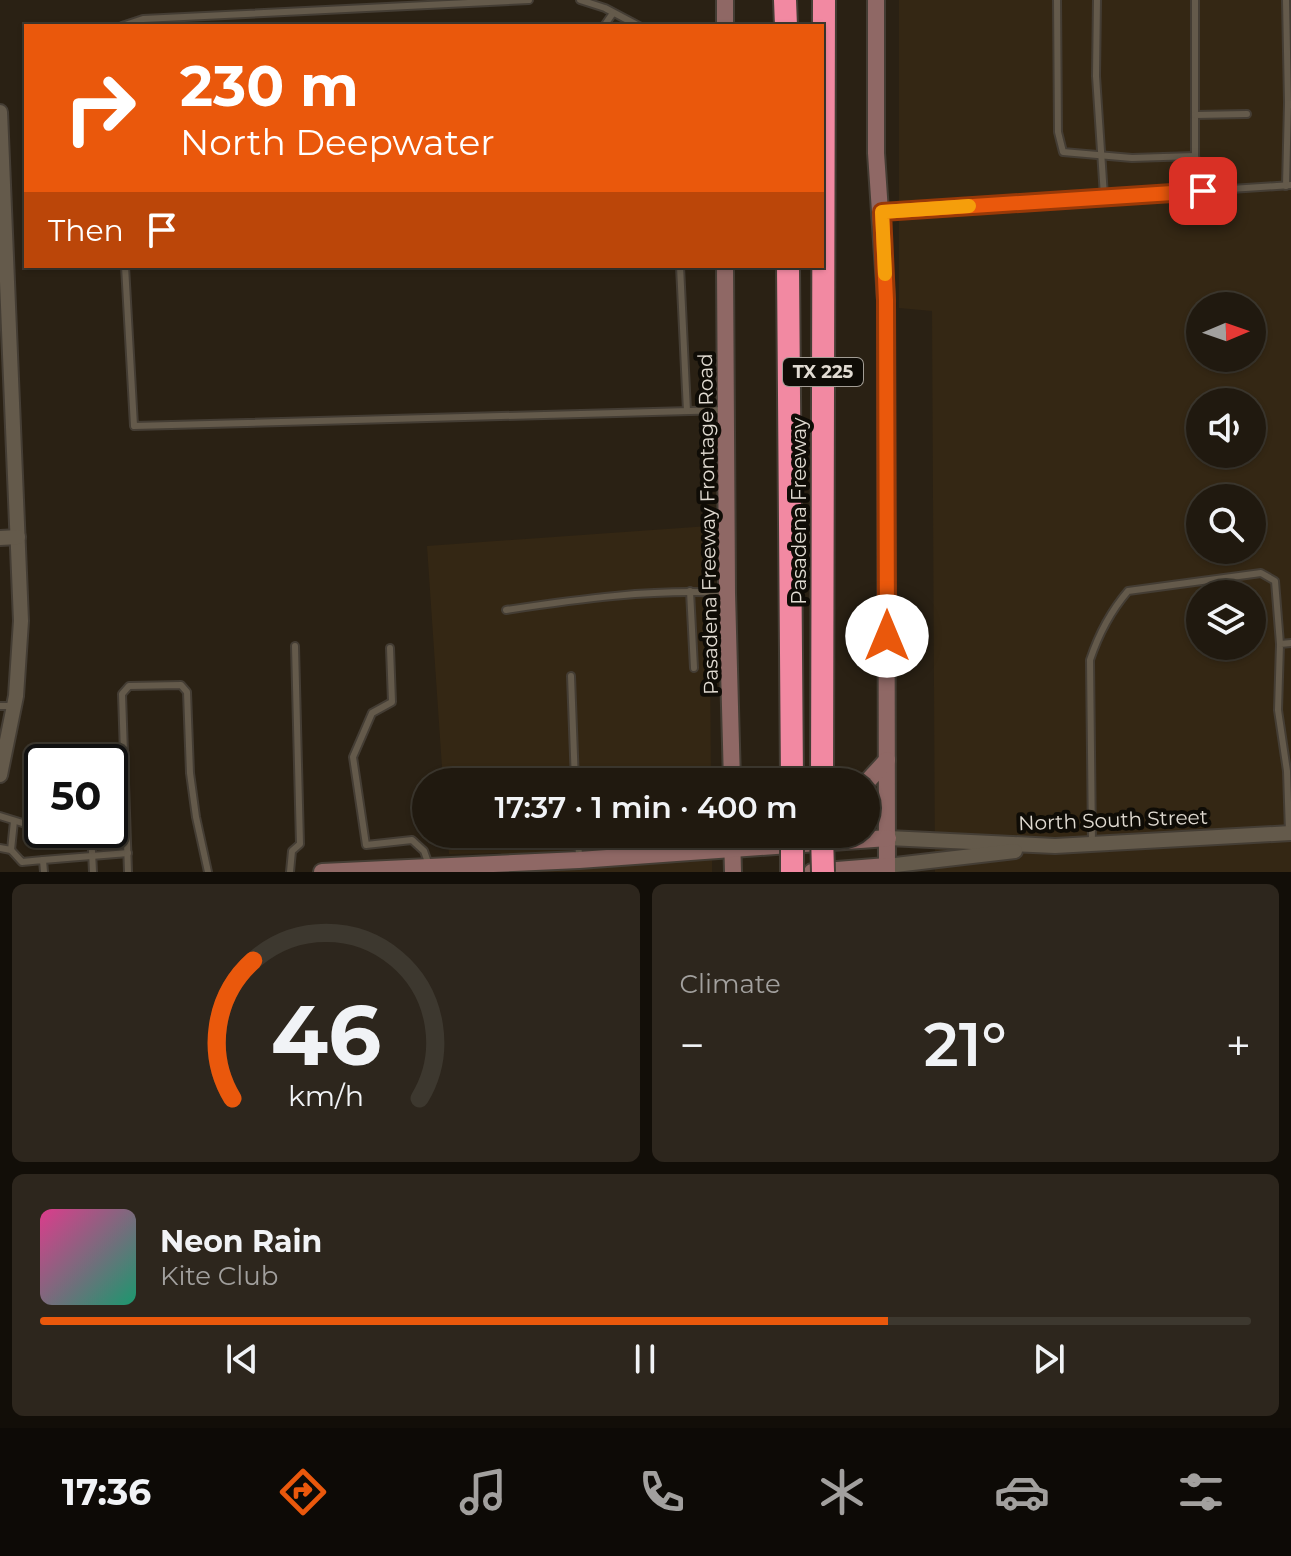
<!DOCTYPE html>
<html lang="en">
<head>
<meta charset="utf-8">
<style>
  :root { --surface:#20190f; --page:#2d261d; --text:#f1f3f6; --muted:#a2a09e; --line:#3d382f; --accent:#ea580c }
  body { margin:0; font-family:Montserrat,sans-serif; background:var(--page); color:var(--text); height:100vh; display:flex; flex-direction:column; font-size:30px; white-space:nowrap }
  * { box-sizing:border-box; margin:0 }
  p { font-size:26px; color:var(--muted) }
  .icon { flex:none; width:44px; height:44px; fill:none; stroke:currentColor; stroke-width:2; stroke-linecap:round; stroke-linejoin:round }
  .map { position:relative; height:872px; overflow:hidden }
  .sheet { display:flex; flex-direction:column; gap:12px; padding:12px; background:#120e08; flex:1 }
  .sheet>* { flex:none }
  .hud { position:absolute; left:24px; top:24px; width:800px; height:244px; border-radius:0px; box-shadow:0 2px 6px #0004,0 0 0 2px var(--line); background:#ea580c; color:#fff; overflow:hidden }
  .needle { width:52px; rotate:88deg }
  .buttons { position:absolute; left:1186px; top:292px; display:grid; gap:16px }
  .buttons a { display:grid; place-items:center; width:80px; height:80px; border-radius:50%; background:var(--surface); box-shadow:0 2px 6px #0004,0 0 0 2px var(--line); font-size:40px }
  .speed { position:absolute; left:24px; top:744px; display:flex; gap:16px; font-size:40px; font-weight:700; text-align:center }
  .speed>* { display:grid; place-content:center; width:104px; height:104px; border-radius:50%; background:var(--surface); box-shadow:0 2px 6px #0004,0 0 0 2px var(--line); line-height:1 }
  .speed .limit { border:4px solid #111; border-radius:12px; background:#fff; color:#111 }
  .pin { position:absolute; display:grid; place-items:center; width:68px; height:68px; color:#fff; margin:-34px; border-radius:16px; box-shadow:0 4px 12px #0006 }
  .me { position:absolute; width:88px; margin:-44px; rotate:0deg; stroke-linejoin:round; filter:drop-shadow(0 0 6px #0008) }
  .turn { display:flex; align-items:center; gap:28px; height:168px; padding:0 24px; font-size:36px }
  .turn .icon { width:104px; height:104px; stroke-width:2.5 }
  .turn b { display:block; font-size:56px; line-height:68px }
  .then { display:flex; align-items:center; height:76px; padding:0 24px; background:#0003; gap:16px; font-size:30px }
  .big { font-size:60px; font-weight:600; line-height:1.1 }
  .sheet .widget { flex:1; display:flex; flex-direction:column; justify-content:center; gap:12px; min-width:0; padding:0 28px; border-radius:12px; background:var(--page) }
  .sheet .dial { align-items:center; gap:0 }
  .dial svg { height:208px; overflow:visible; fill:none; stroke:var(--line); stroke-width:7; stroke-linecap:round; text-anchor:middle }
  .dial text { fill:var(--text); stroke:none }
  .song { display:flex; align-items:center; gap:24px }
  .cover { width:96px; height:96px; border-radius:12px; background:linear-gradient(135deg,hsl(330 70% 55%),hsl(160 70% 35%)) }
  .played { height:8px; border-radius:4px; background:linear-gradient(90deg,var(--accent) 70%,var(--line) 70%) }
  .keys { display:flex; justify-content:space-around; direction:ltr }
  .heat { display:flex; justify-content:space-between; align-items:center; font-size:44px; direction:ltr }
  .sheet .tiles { flex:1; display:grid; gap:12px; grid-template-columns:1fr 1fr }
  .widget:last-child { grid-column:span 2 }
  .trip { position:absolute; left:412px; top:768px; width:468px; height:80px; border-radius:40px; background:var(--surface); box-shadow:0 2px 6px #0004,0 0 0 2px var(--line); font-weight:600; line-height:80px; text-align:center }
  .tabs { display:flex; height:128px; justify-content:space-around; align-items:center; background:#0d0a06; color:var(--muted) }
  .tabs .icon { width:56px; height:56px }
  .tabs .active { color:var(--accent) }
  .tabs b { font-size:36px; color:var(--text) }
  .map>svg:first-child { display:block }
  .built { fill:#342714; fill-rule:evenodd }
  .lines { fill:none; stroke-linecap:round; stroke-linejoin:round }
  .service-casing { stroke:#443d34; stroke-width:10 }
  .tertiary-casing { stroke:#443d34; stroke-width:18 }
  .secondary-casing { stroke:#443d34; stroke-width:20 }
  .motorway-casing { stroke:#443d34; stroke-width:26 }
  .service { stroke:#645a4b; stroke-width:6 }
  .tertiary { stroke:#645a4b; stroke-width:14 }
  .secondary { stroke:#8f6865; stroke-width:16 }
  .motorway { stroke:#f289a2; stroke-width:22 }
  .motorway-bridge-casing { stroke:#443d34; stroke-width:26; stroke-linecap:butt }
  .motorway-bridge { stroke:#f289a2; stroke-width:22 }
  .route-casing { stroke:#983908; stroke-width:20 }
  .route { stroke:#ea580c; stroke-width:14 }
  .slow { stroke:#f59e0b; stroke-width:14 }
  .labels { text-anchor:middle; stroke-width:8; stroke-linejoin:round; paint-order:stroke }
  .shield { fill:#0f0c06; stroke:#a29d95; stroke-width:2 }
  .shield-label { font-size:18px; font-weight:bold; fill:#e1dbd2 }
  .street-label { font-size:20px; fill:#e1dbd2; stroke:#0f0c06 }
</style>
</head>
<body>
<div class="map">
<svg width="1291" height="872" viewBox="0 0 1291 872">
  <rect width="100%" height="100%" fill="#2a2114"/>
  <g class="built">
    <path d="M899 0H1291V872H935L932 311 899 308ZM1200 306H1252V358H1200ZM1200 402H1252V454H1200ZM1200 498H1252V550H1200ZM1200 594H1252V646H1200Z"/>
    <path d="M709 526 711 782H443L427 546Z"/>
    <path d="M447 834H712V872H503L501 853 449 854Z"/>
  </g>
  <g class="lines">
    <g class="service-casing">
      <g id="service">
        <path d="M580 0 605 8 639 26"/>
        <path d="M1057 0 1058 132 1063 152 1132 158 1195 156"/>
        <path d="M1097 0 1096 76 1104 196"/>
        <path d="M1195 0V156L1203 191"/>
        <path d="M1286 0 1288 103 1291 105"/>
        <path d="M122 26 143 19 529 0"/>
        <path d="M604 26 613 13"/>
        <path d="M1195 115 1247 114"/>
        <path d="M1286 186 1288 103"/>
        <path d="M882 212 1291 185"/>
        <path d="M125 266 134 426 726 410"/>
        <path d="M680 266 687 411"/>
        <path d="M690 591 694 668"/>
        <path d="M506 610C579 599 651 589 725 593"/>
        <path d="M390 648 392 702 372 713 353 757 366 845 412 840 424 851 429 865"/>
        <path d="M571 676 575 782"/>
        <path d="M0 706H14"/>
        <path d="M0 816 42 829"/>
        <path d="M46 830 91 831 93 872"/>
        <path d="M1289 833 1287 771 1278 710 1280 644 1291 643"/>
        <path d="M578 834 579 858"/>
        <path d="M1092 843 1090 660C1099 633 1110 612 1128 591L1261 573 1275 581 1280 644"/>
        <path d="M0 848 11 850 22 862 43 860 44 872"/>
        <path d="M11 850 14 821"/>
        <path d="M43 860 128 853"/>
        <path d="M128 872 122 694 129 686 181 685 187 692 190 773 196 817 208 872"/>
        <path d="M290 872 292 851 300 844 295 646"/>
      </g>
    </g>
    <g class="tertiary-casing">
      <g id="tertiary">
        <path d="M0 112 21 621 16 696 0 775"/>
        <path d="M0 538 18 537"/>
        <path d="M888 838 1055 846 1291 833"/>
        <path d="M887 866 1015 851"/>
      </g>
    </g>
    <g class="secondary-casing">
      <g id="secondary">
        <path d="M876 0V153L886 300 887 872"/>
        <path d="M725 26V0"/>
        <path d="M725 266 727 593 732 782"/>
        <path d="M866 783 887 760"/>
        <path d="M732 834 733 872"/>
        <path d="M322 872 579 860 888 838"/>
        <path d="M812 872 887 866"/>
      </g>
    </g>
    <g class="motorway-casing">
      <g id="motorway">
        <path d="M785 0 786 26"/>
        <path d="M788 266 792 782"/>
        <path d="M822 782 824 0"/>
      </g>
    </g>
    <use href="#service" class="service"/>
    <use href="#tertiary" class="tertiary"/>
    <use href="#secondary" class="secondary"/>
    <use href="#motorway" class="motorway"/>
    <g class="motorway-bridge-casing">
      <g id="motorway-bridge">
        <path d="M822 834 823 872"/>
        <path d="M792 872V834"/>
      </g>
    </g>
    <use href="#motorway-bridge" class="motorway-bridge"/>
  </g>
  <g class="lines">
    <g class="route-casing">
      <path id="route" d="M887 636 886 300 882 212 1203 191"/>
    </g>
    <use href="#route" class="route"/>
    <path class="slow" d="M885 274 882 212 969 206"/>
  </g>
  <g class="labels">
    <rect class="shield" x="783" y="358" width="80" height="28" rx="6"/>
    <g class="shield-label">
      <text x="823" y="378">TX 225</text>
    </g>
    <g class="street-label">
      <text transform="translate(799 511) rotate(-90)" y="7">Pasadena Freeway</text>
      <text transform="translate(708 524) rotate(-91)" y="7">Pasadena Freeway Frontage Road</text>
      <text transform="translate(1113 820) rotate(-2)" y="7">North South Street</text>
    </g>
  </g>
</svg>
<div class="buttons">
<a><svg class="needle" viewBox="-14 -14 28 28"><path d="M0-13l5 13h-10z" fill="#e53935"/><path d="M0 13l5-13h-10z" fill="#a2a09e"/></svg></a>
<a><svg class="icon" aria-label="sound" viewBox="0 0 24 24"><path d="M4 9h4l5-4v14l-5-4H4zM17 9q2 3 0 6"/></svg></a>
<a><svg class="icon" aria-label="search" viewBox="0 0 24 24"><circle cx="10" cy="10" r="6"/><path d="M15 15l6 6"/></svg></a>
<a><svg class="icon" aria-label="layers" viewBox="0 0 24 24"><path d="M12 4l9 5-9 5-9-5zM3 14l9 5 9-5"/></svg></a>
</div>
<div class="speed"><div class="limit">50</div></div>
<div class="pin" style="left:1203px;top:191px;background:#d93025"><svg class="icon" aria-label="arrive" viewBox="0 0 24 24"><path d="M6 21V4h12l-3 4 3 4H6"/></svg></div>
<svg class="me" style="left:887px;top:636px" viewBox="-20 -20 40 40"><circle r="19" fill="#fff"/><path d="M0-13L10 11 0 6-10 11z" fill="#ea580c"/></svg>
<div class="trip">17:37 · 1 min · 400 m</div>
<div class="hud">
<div class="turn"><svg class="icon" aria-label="right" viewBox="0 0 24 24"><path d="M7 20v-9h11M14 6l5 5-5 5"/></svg><div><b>230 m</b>North Deepwater</div></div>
<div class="then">Then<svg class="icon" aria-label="arrive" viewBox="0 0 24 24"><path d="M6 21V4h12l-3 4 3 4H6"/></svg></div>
</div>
</div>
<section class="sheet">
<div class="tiles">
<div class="widget dial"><svg viewBox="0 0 100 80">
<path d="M14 69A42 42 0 1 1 86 69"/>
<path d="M14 69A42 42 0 0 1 22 16" stroke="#ea580c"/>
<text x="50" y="56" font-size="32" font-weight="700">46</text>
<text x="50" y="72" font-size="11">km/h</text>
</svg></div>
<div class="widget"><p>Climate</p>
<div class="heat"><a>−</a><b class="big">21°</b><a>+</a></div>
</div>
<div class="widget">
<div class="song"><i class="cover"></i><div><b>Neon Rain</b><p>Kite Club</p></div></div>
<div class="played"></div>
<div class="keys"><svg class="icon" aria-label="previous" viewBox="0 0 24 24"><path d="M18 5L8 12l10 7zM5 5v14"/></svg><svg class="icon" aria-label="pause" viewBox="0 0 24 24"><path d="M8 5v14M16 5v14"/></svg><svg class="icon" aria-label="next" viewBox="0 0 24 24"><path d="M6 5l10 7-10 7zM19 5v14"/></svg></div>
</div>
</div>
</section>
<nav class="tabs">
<b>17:36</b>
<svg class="icon active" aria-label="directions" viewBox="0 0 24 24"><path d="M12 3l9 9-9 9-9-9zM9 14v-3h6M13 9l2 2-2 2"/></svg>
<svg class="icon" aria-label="music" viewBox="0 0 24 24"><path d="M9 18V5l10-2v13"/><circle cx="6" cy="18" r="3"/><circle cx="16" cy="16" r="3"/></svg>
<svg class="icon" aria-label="phone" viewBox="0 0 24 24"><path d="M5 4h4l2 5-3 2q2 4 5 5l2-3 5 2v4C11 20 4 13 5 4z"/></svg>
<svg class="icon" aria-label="climate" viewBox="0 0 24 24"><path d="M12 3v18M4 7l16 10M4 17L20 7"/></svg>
<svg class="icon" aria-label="car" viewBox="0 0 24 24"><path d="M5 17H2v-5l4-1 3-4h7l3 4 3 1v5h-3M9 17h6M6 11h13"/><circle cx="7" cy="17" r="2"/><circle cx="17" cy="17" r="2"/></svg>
<svg class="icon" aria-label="filters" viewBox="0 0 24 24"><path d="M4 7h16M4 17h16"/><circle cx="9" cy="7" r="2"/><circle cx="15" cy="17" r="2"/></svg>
</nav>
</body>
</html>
